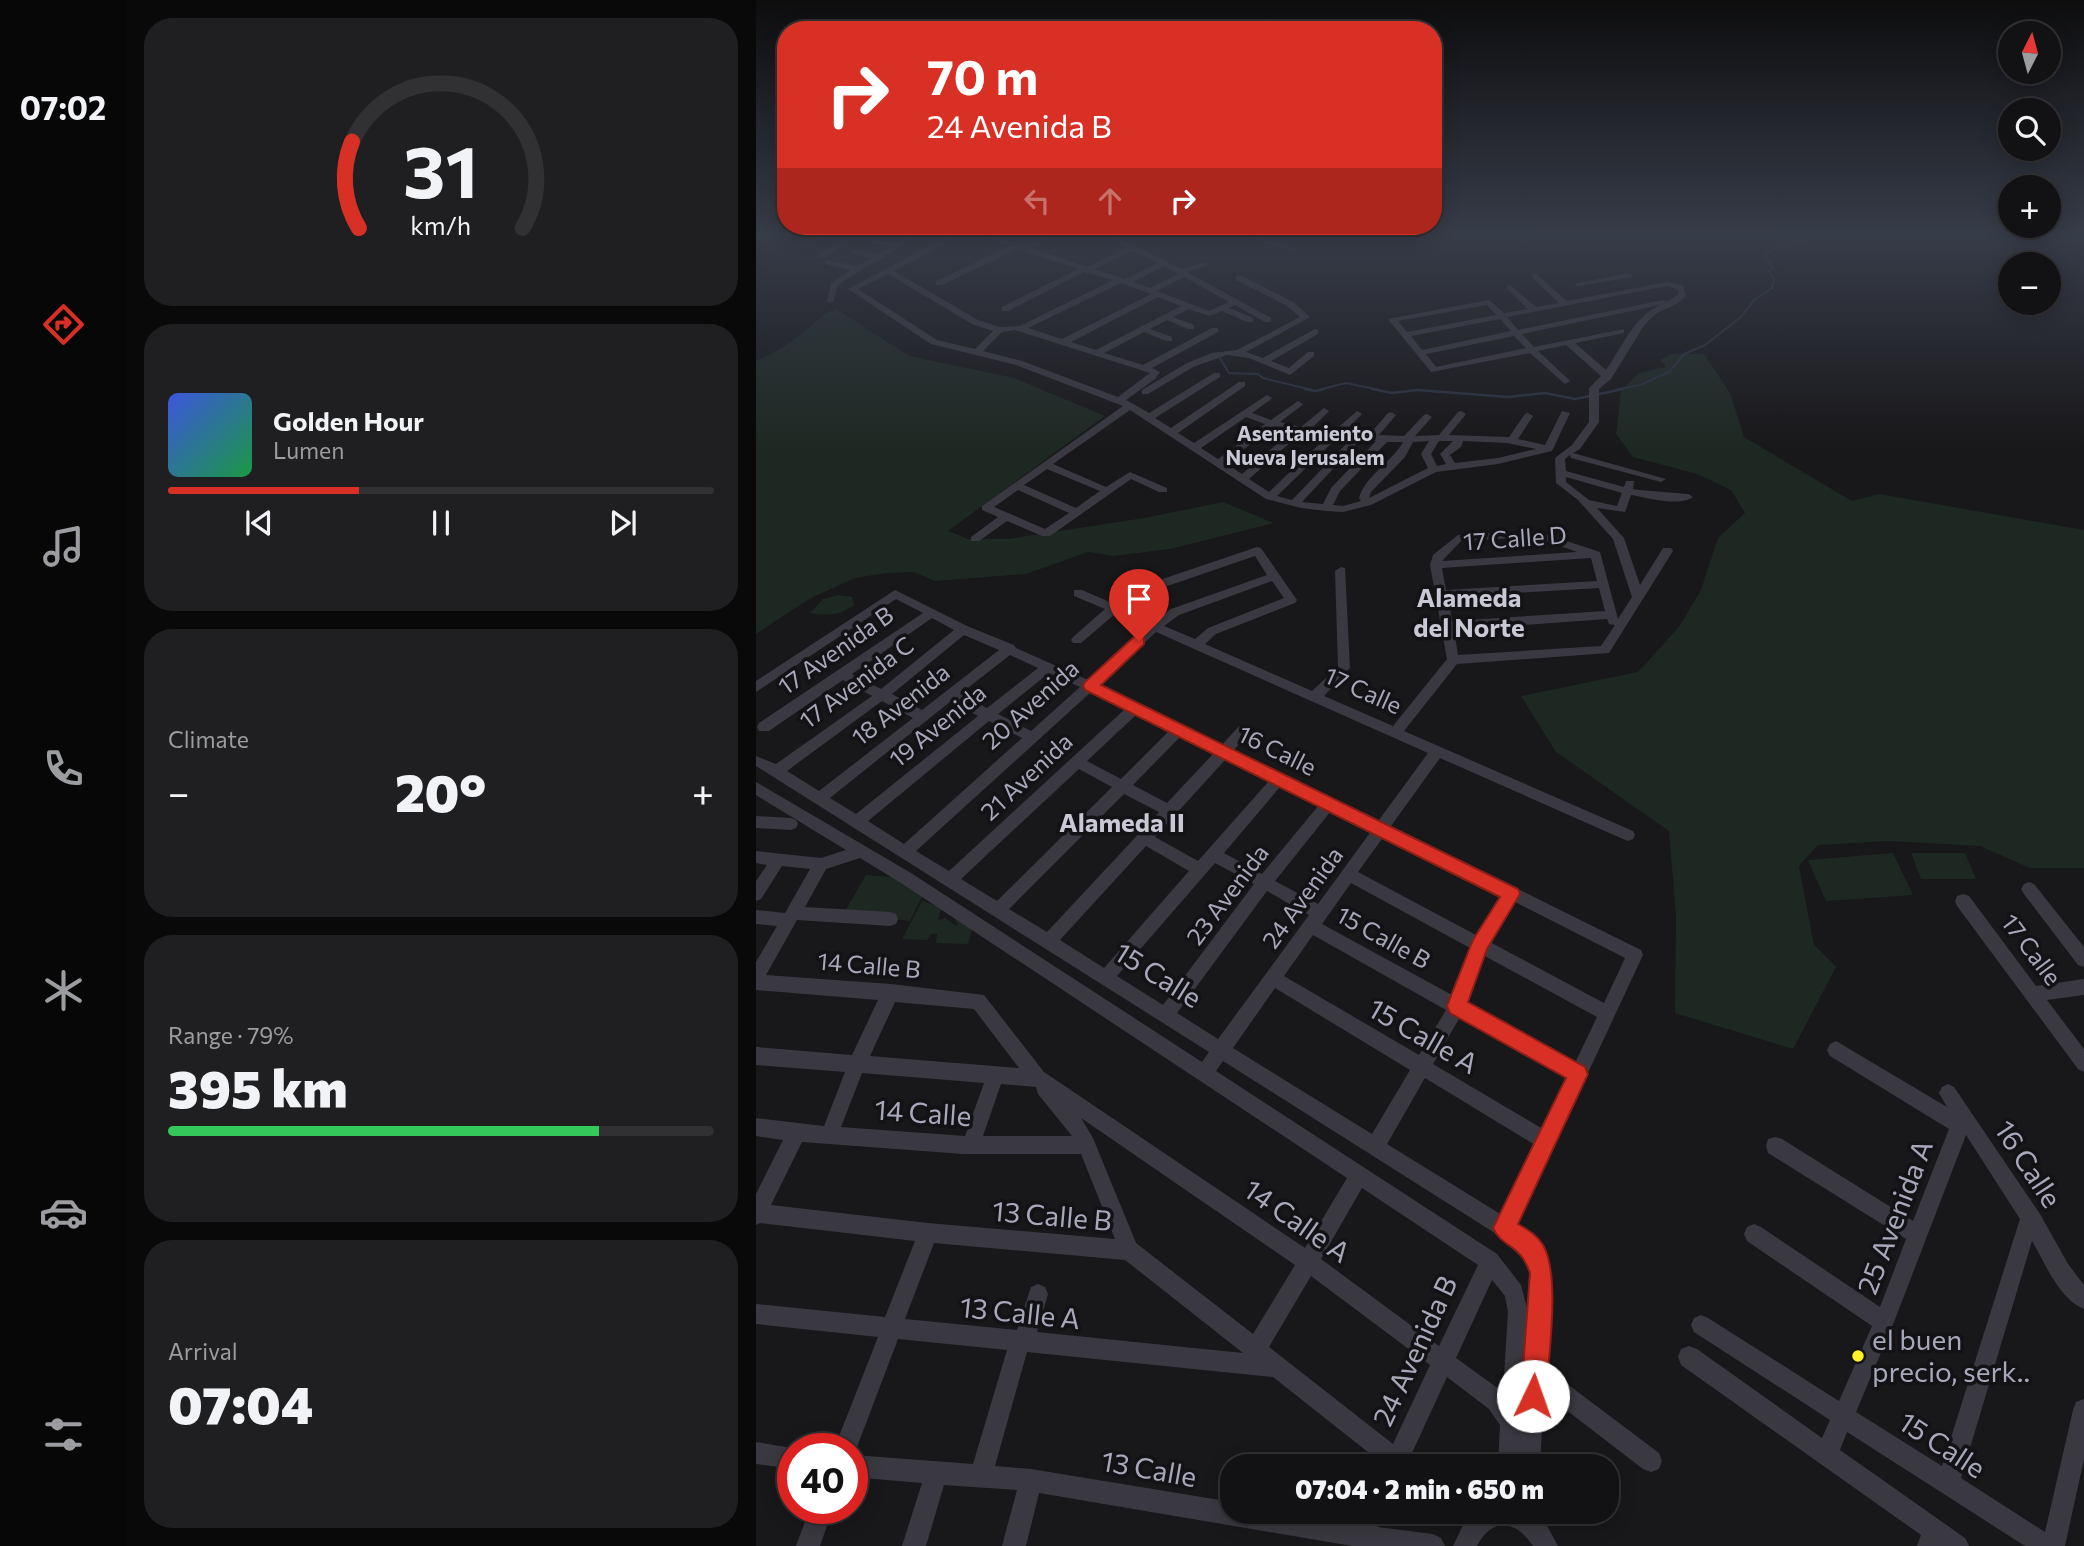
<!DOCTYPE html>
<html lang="en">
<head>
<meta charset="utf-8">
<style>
  :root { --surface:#121113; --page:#1f1f21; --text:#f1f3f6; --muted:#9c9da0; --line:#313133; --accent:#d93025 }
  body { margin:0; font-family:Commissioner,sans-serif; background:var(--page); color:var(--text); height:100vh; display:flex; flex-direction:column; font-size:26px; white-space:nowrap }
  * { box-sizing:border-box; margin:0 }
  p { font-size:23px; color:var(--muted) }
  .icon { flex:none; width:38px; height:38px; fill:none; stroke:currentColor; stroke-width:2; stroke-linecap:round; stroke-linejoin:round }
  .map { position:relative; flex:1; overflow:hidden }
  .panel { display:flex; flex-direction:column; gap:18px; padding:18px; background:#0a090a; width:630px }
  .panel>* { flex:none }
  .hud { position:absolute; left:21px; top:21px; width:665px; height:214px; border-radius:28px; box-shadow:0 4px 18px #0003,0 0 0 2px var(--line); background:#d93025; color:#fff; overflow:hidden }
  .needle { width:46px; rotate:6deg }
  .fabs { position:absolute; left:1242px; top:21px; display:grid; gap:14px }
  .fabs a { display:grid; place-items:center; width:63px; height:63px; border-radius:50%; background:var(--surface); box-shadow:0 4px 18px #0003,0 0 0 2px var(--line); font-size:35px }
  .speed { position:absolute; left:21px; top:1433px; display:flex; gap:14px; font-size:35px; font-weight:700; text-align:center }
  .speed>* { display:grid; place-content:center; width:91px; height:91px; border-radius:50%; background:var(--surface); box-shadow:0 4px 18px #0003,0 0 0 2px var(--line); line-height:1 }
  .speed .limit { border:10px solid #d22; background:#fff; color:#111 }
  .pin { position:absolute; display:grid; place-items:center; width:60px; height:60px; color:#fff; margin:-72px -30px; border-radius:50% 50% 50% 0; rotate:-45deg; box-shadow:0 0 7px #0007 }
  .pin .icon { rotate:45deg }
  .me { position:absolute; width:77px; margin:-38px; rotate:3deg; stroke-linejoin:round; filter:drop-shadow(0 0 5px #0008) }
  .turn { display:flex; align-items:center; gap:24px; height:147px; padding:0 35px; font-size:32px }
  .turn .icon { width:91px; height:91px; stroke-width:2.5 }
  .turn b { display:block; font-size:49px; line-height:60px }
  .lanes { display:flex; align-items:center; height:66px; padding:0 35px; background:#0003; justify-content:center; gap:35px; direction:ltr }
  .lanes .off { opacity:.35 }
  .big { font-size:52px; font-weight:800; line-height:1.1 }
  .panel .tile { flex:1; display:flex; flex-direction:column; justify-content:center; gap:10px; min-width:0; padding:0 24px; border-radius:28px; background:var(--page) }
  .panel .dial { align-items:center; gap:0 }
  .dial svg { height:182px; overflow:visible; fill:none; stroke:var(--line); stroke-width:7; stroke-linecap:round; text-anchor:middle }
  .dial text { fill:var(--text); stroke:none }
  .song { display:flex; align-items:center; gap:21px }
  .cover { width:84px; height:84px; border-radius:10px; background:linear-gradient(135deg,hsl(230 70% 55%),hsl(140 70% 35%)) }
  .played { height:7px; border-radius:4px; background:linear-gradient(90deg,var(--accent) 35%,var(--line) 35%) }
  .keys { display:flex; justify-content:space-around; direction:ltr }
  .heat { display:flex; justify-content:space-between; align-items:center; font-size:38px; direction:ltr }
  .charge { height:10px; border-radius:5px; background:linear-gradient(90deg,#34c759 79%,var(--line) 0) }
  .trip { position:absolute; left:464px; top:1454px; width:399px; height:70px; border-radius:28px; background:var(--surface); box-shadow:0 4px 18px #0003,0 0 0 2px var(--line); font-weight:800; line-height:70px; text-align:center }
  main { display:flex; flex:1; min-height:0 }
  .menu { display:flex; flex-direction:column; width:126px; justify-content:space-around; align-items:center; background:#070708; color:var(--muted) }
  .menu .icon { width:49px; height:49px }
  .menu .active { color:var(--accent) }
  .menu b { font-size:32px; color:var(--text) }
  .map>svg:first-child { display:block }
  .green { fill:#1e2822 }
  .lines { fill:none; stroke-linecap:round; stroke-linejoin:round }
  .stream-far1 { stroke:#2b313f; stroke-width:2 }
  .stream { stroke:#2b313f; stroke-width:2.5 }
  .minor { fill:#3a3941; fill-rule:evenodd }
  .route { fill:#d93025; stroke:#8d1f18; stroke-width:2 }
  .poi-dot { fill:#fff129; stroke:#131214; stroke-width:2.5 }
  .labels { text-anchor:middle; stroke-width:7; stroke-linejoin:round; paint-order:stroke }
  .far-neighbourhood-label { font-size:21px; font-weight:bold; fill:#c9c9d6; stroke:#131214 }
  .street-label { font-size:24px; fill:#a8a8bb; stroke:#131214 }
  .neighbourhood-label { font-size:26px; font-weight:bold; fill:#c9c9d6; stroke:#131214 }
  .near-street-label { font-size:28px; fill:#a8a8bb; stroke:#131214 }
  .near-poi-label { font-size:28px; fill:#a8a8bb; stroke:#131214; text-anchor:start }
</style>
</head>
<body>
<main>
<nav class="menu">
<b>07:02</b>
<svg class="icon active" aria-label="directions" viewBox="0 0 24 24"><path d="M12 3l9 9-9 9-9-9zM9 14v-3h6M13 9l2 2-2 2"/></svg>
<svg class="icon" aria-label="music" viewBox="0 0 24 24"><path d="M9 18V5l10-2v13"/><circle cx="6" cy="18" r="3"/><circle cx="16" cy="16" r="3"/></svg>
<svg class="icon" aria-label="phone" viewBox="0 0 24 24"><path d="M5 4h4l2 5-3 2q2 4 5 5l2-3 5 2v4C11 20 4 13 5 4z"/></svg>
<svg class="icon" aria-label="climate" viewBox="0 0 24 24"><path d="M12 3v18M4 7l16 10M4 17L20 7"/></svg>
<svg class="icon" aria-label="car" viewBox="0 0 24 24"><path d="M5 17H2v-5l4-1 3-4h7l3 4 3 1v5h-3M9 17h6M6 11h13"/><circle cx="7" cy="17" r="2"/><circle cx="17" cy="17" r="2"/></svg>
<svg class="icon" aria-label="filters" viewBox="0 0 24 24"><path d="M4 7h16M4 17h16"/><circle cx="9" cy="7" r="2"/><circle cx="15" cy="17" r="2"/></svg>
</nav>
<section class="panel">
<div class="tile dial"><svg viewBox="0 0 100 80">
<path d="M14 69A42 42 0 1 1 86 69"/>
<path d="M14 69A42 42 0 0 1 11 31" stroke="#d93025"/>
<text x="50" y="56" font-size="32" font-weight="700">31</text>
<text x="50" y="72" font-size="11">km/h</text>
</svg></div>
<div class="tile">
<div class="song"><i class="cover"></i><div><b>Golden Hour</b><p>Lumen</p></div></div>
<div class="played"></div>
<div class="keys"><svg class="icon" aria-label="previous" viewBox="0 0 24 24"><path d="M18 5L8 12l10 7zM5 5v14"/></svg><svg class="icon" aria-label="pause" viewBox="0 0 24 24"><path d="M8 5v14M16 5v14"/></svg><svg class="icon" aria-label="next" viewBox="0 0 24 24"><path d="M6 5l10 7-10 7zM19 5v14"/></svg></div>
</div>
<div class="tile"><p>Climate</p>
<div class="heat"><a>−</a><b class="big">20°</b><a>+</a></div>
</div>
<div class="tile"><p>Range · 79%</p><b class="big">395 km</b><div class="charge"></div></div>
<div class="tile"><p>Arrival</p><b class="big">07:04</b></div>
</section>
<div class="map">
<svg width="1328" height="1546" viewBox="0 0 1328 1546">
  <rect width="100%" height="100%" fill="#181719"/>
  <g class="green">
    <path d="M80 309 153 356 258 378 349 416 192 531 212 539H252L388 518 467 502 518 523 414 549 358 556 332 552 270 574 179 581 158 572 130 573 99 578 53 599 0 634V361C18 354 34 343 49 331 61 322 65 313 80 309Z"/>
    <path d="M915 354H948L974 393 988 437 1096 501 1123 494 1328 530V868H1274L1224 846 1133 841 1062 845 1043 866 1058 945 1080 967 1037 1049 919 1013 920 916 913 831 800 752 765 696 882 672 923 627 945 590 962 538 989 513 975 490 941 474 877 457 860 434 865 390 883 373 910 367 904 360Z"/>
    <path d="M82 595 96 597 98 605C83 616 71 616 54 613L67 599Z"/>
    <path d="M1137 853 1157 895 1070 901 1052 860Z"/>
    <path d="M1155 853H1209L1220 879H1165Z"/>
    <path d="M110 875 150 878 169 891 154 921 88 913Z"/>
    <path d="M166 901 182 906 185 909 182 920 189 918 200 926 202 924 198 920 203 918 209 922 208 925 217 926 212 944 180 943 181 934H175L171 940 146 939Z"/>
  </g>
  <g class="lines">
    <g class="stream-far1">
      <path d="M1168 233 1189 236 1192 233"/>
      <path d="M1241 233H1257"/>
      <path d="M1284 233 1304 241H1328"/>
      <path d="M462 355 473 373 502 374 507 378 556 390"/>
      <path d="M562 390 590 383 624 390"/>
      <path d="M658 390H664"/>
      <path d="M859 390 884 385 913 372 928 354 949 345 985 317 998 300 1016 288 1018 279 1013 271 1017 268 1008 255C1026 239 1044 248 1061 233"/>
    </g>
    <g class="stream">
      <path d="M549 389 559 391 568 389"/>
      <path d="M616 389 636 393 661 390 753 397 789 393 819 399 867 389"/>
    </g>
    <g class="minor">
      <path d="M14 233H23L14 241H8V237Z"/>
      <path d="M66 233H75L56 247H50V243Z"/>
      <path d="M96 233H105L67 258 60 256Z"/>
      <path d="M158 233H167L86 282 82 286 77 302H71L75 283 95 270 69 264V260L101 266 116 258 96 254V250L122 254 135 247 117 243V239L141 243Z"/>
      <path d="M198 233H208L138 271 222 320 243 327 264 326 357 280 328 272 252 311H246V307L322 269 261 249 186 285H180V281L254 246 218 233H230L268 246 294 233H304L275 248 331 267 371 248 344 233H354L425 269 451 262V266L431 272 515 318V322H509L479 305 473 308 497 318V322H491L466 311 453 316 433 309 417 317 438 325V329H432L411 320 394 329 416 337V341H410L388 332 348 353 387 365 456 328H462V332L396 368 404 372 399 379 370 400 393 413 458 373H464V377L399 418 415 428 483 382H489V386L422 433 438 443 511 395 516 398 514 400 496 413 515 420 542 401 547 404 545 406 524 422 545 427 568 408 573 411 555 429 577 432 601 411 606 414 587 433 604 432 613 435 632 413 635 412 640 415 623 435 648 436 668 415 671 414 676 417 659 436 683 435 702 412 705 411 710 414 693 435 753 437 769 414 772 413 777 416 762 439 789 445 806 411 814 413 796 451 742 464 680 472 615 505 587 512 570 511 545 508 510 499 374 410 297 464 350 487 374 472 411 488V492H403L375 479 294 536H286L251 521 223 541H215V537L242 517 226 510V506L367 406 260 365 175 344 92 289ZM377 251 402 263 369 279 338 269ZM408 266 422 274 394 288 377 282ZM132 274 216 324 237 331 219 349 181 340 102 289ZM428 277 473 302 453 311 401 291ZM365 283 395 294 306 339 272 328ZM402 297 425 306 340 350 315 342ZM259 330 394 373 362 397 266 361 227 351 246 332ZM490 417 509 424 462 459 445 448ZM518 427 536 431 486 474 469 463ZM545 433 571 437 513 492 493 479ZM581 438 594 440 536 500 521 496ZM604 440 620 441 575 488 567 504 546 502ZM673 441 665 454 672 468 613 498 615 492 649 457 657 442ZM683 441H697L684 454 690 464 681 466 675 454ZM707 441 751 443 780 449 742 458 699 463 694 455 705 447ZM631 442H647C636 462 609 476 603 498L605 501 587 506 577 505 584 491ZM291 469 344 491 320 508 268 485ZM262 490 313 513 289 529 238 507Z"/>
      <path d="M475 233H488L541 249 537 251Z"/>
      <path d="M873 273 877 275 876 277 822 286 818 284Z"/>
      <path d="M780 274 811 301 911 282 927 285 930 296 922 303 901 313 889 324 855 379 843 389V422L824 449 817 453 910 479 905 482 815 458 814 455 809 459 810 471 868 487 870 481H878L877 489 884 490 932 494 937 497C923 507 892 498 875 495L869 512 841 508 868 538 884 585 907 548H915L917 551 853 653 701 664 648 731 877 831 879 835 877 839 872 841 867 839 684 758 635 826 885 950 887 955 761 1225C771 1231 780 1236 786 1246 802 1275 792 1335 790 1368L903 1453 906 1461 903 1469 895 1472 887 1469 788 1393 784 1466H742L744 1425 733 1409 691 1377 650 1466H627V1464L517 1377 271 1352 239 1466 275 1469 476 1502V1512H533L600 1523 605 1512H629L622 1527 677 1534 685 1538 689 1546H596L283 1493 270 1546H246L261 1490 188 1485 170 1546H146L166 1483 96 1477V1449H78L122 1337 0 1324V1304L129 1317 159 1241 4 1223 0 1225V1194L27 1140 0 1136V1118L68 1126 89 1072 0 1065V1047L96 1055 122 1000 0 990V962L21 926 0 924V910L29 913 54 869 26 866 5 899 0 901V881L11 865 0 863V851L65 858 90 850 0 795V782L155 873 446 1062 453 1052 0 766V756L20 764 116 696 87 680 13 731H3L1 727 3 723 167 613 140 599 0 692V681L139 590 211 626 258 645 260 648 332 680 390 628 359 614 325 643H317L315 640 317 637 349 609 318 596V590H326L356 603 380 588 501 547 505 548 541 600 539 603 460 634 449 644 556 691 582 667 579 571 585 567 589 568 594 668 568 696 637 726 691 659 674 565 677 555 702 535 780 531 844 552 862 619 876 597 857 539 822 500 800 483 799 458 816 445 833 422V388L845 376 810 345 782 351 812 379 814 381 809 384 774 353 675 372 632 319 733 300 748 313 772 309 751 289V285H754L780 307 803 303 777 278 776 276ZM911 286 921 289 923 294 911 302 907 300 762 330 751 317ZM731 305 740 315 651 332 642 321ZM904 305C877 317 866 348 850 370L819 343 868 333V329L778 347 766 334ZM744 319 755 331 666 350 655 336ZM758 336 770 348 680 367 670 354ZM810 477 866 493 861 506 833 500 810 482ZM779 537 821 552 686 561 705 541ZM499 556 511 575 415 609 398 621 367 608 388 594ZM835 558 841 581 690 590 686 568ZM516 581 528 598 452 628 439 639 408 626 423 615ZM843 588 849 611 696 621 692 597ZM176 618 198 630 125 689 96 674ZM851 619 853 624 859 625 845 646 702 655 698 630ZM400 632 672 753 623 820 477 751 495 730 493 726H483L465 746 343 685ZM208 635 243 650 166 710 136 694ZM254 655 282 668 231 708 204 694ZM293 673 324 687 275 731 242 714ZM335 692 369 709 193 871 160 851ZM126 701 157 718 63 791 31 771ZM195 701 222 716 100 814 74 798ZM380 715 413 731 365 779 331 761ZM233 721 266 738 148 844 112 821ZM424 737 457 754 411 803 377 785ZM469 760 512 782 442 861 399 837ZM323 769 356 787 241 901 205 879ZM524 787 563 805 506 874 468 853ZM368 794 403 812 291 932 253 909ZM575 811 616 830 562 904 519 881ZM628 836 746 896 720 935 602 872ZM390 846 433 871 348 968 304 940ZM104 858 145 883 591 1178 549 1248 288 1072 228 995 135 984 10 975 41 920 134 926 140 924 142 919 140 914 134 912 49 907 70 869ZM459 863 498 884 407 1005 361 976ZM595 883 714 948 696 995 566 924ZM511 891 553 915 462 1039 421 1013ZM759 902 869 958 848 1003 734 942ZM557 935 690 1010 663 1055 528 976ZM727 955 841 1017 819 1063 710 1003ZM519 988 654 1070 616 1134 477 1048ZM139 1002 218 1009 263 1068 114 1056ZM704 1017 812 1078 787 1129 677 1064ZM467 1061 764 1249C778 1269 774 1289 772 1312L765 1285 741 1254 460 1071ZM106 1073 228 1083 209 1136 85 1127ZM669 1078 779 1145 746 1215 631 1144ZM245 1084 280 1087 282 1094 316 1136H227ZM325 1118 539 1265 497 1334 380 1243 337 1138ZM46 1142 207 1154H325L359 1239 172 1223 15 1205ZM606 1188 722 1265 683 1346 565 1259ZM178 1243 369 1260 487 1353 281 1332 292 1294 289 1287 282 1284 275 1287 261 1330 149 1319ZM555 1276 674 1365 637 1444 513 1347ZM736 1280 749 1296 752 1312 747 1392 700 1358ZM142 1339 251 1350 217 1464 98 1455Z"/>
      <path d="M480 276H486L537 302 554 317 490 352 507 358 559 329 562 330V334L515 361 533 368 552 352H558V356L534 375 493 358 471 355 437 367 392 394H386V390L431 363 456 353 481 350 544 317 531 306 480 280Z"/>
      <path d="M0 816 35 818 40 820 42 824 40 828 35 830 0 828Z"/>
      <path d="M1273 882 1278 884 1328 947V967L1322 965 1268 894 1265 889 1268 884Z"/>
      <path d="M1207 894 1213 896 1280 986 1328 979V995L1291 1000 1328 1049V1072L1322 1069 1201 906 1199 901 1201 896Z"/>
      <path d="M1080 1041 1191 1107 1183 1093 1186 1087 1192 1084 1198 1087 1284 1214 1312 1264 1328 1285V1309C1303 1299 1289 1263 1276 1241L1205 1478 1289 1532 1317 1410 1320 1402 1328 1399V1459L1309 1546H1269L1091 1432 1084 1450 1209 1538 1213 1546H1161L1165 1535 925 1365 922 1357 925 1349 933 1346 941 1349 1066 1438 1074 1420 938 1332 935 1325 938 1318 945 1315 952 1318 1083 1401 1116 1326 991 1241 988 1234 991 1227 998 1224 1005 1227 1124 1307 1150 1239 1012 1153 1010 1146 1012 1139 1019 1137 1026 1139 1157 1221 1193 1129 1074 1056 1071 1050 1074 1044ZM1210 1135 1264 1219 1186 1466 1100 1412 1138 1322Z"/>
      <path d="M0 1442 42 1449H37V1469L0 1464Z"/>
      <path d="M54 1508H77L64 1546H40Z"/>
      <path d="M718 1512H776L790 1524 802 1546H777C760 1520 736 1517 721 1546H697L708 1523Z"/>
    </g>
  </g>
  <linearGradient id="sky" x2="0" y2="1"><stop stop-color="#0d0d0e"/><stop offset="0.52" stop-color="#373c49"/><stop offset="1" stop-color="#373c49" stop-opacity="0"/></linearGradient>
  <rect width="1328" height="450" fill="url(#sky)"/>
  <path class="route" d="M383 636 388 637V644L345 685 762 889 764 894 731 949 712 1002 829 1067 832 1074 762 1224C772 1230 781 1235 787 1245 805 1276 792 1359 790 1396L786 1405 777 1409 769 1405 765 1396 774 1273C764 1243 746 1248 737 1228L810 1078 694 1013 691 1006 717 940 744 897 329 690 327 686 329 682 378 637Z"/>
  <circle class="poi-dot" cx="1102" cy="1356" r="7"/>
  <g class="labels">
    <g class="far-neighbourhood-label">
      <text x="549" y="441">Asentamiento<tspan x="549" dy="24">Nueva Jerusalem</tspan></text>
    </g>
    <g class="street-label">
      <text transform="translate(759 539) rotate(-4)" y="8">17 Calle D</text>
      <text transform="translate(80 651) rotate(-35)" y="8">17 Avenida B</text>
      <text transform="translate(101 683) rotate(-37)" y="8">17 Avenida C</text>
      <text transform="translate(607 691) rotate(24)" y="8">17 Calle</text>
      <text transform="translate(145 705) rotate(-38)" y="8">18 Avenida</text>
      <text transform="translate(275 705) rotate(-42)" y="8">20 Avenida</text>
      <text transform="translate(182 726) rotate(-39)" y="8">19 Avenida</text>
      <text transform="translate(521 751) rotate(26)" y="8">16 Calle</text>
      <text transform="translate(271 777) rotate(-43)" y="8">21 Avenida</text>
      <text transform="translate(472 895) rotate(-53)" y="8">23 Avenida</text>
      <text transform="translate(547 898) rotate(-54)" y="8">24 Avenida</text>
      <text transform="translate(627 938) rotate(29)" y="8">15 Calle B</text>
      <text transform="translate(1275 950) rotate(53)" y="8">17 Calle</text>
      <text transform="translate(113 966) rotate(5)" y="8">14 Calle B</text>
    </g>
    <g class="neighbourhood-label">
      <text x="713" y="607">Alameda<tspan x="713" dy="30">del Norte</tspan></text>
      <text x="366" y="832">Alameda II</text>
    </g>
    <g class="near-street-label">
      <text transform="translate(402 975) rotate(32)" y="10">15 Calle</text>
      <text transform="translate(667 1036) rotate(30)" y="10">15 Calle A</text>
      <text transform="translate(167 1113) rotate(4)" y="10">14 Calle</text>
      <text transform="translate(1272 1164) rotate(57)" y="10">16 Calle</text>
      <text transform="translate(296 1216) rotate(5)" y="10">13 Calle B</text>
      <text transform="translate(1139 1217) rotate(-69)" y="10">25 Avenida A</text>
      <text transform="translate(541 1221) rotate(35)" y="10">14 Calle A</text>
      <text transform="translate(264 1313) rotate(6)" y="10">13 Calle A</text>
      <text transform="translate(659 1351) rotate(-65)" y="10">24 Avenida B</text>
      <text transform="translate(1186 1445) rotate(33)" y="10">15 Calle</text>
      <text transform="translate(393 1469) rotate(10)" y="10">13 Calle</text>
    </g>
    <g class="near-poi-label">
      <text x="1116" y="1350">el buen<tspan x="1116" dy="32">precio, serk..</tspan></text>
    </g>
  </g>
</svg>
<div class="fabs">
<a><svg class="needle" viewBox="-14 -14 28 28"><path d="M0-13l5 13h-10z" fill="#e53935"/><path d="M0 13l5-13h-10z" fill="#9c9da0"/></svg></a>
<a><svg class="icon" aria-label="search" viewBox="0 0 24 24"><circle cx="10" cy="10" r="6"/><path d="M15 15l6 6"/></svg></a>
<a>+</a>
<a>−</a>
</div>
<div class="speed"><div class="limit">40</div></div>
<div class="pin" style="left:383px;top:641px;background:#d93025"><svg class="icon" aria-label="arrive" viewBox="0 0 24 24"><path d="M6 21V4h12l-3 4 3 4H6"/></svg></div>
<svg class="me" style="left:777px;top:1396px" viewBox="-20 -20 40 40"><circle r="19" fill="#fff"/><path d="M0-13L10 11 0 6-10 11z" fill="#d93025"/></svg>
<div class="trip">07:04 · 2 min · 650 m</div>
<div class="hud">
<div class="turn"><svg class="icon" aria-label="right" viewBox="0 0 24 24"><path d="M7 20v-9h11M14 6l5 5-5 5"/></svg><div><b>70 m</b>24 Avenida B</div></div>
<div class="lanes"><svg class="icon off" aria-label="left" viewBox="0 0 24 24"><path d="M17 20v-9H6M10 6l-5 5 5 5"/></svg><svg class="icon off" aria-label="ahead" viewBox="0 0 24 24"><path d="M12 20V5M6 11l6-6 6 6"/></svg><svg class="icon" aria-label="right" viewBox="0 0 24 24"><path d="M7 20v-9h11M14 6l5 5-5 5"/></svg></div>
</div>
</div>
</main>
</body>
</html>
